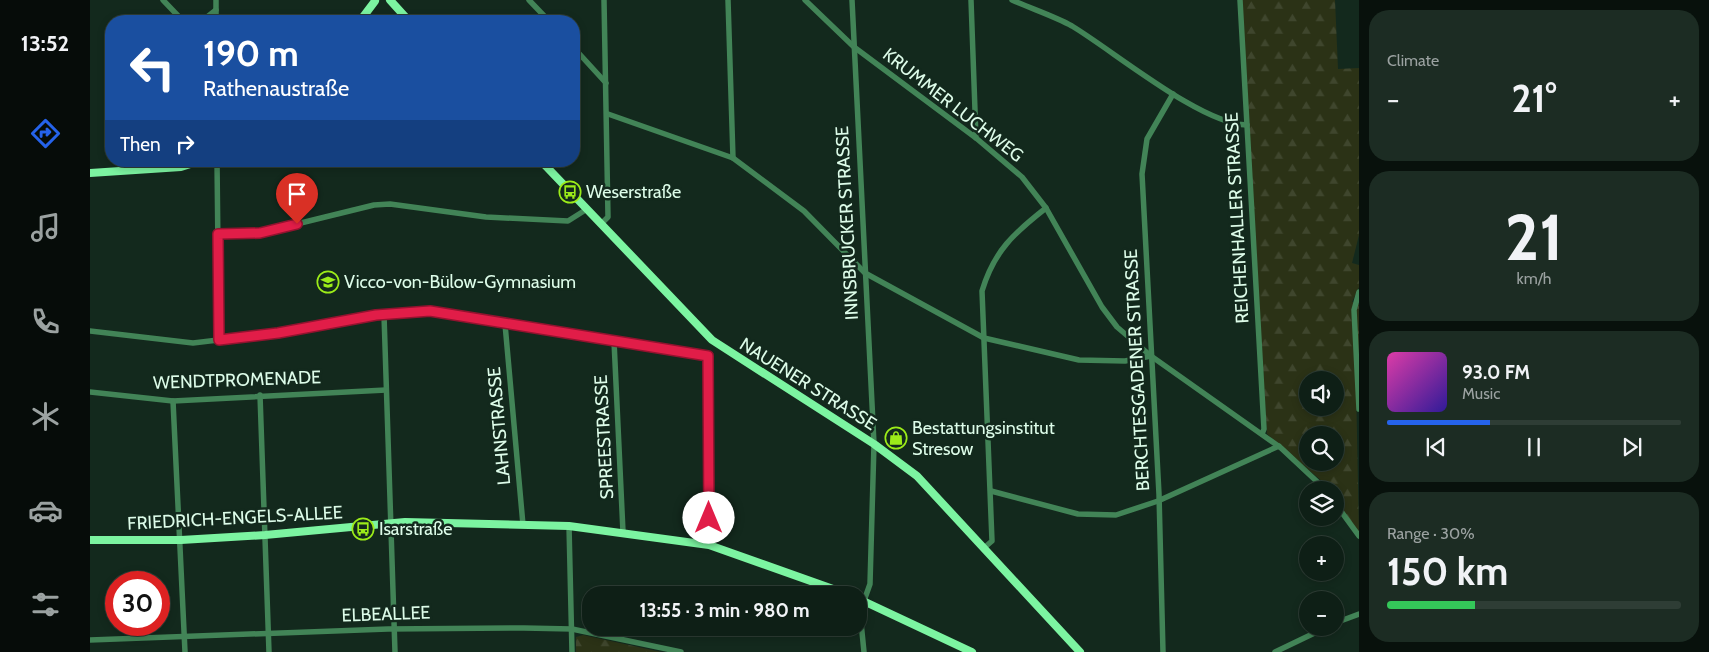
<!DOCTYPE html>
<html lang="en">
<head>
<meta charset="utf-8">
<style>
  :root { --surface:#0e1f16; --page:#1c2c23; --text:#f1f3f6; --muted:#9ba2a1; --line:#2e3d35; --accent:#2563eb }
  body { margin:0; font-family:Cabin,sans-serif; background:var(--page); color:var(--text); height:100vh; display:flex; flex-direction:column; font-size:19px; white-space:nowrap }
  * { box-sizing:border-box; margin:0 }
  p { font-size:16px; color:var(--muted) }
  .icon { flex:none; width:28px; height:28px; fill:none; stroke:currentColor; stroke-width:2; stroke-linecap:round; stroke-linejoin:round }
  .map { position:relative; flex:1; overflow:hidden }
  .side { display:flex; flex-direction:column; gap:10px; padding:10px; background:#08110c; width:350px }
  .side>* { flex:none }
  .guide { position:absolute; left:15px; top:15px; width:475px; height:152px; border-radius:20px; box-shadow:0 2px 8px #0003,0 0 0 1px var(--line); background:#1a4fa0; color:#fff; overflow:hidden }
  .fabs { position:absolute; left:1209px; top:371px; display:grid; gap:10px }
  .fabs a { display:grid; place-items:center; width:45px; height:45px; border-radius:50%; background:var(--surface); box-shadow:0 2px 8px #0003,0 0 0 1px var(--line); font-size:25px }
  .speed { position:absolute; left:15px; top:571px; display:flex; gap:10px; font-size:25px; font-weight:700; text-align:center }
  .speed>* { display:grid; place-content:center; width:65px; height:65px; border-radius:50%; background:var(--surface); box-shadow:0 2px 8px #0003,0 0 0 1px var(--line); line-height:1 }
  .speed .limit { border:8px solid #d22; background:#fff; color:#111 }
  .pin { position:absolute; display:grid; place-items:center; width:42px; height:42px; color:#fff; margin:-51px -21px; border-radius:50% 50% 50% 0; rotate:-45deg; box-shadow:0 0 5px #0007 }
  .pin .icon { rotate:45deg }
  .me { position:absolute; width:55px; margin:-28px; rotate:0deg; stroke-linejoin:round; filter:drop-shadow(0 0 4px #0008) }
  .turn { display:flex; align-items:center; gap:18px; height:105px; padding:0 15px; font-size:22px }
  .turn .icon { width:65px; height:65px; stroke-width:2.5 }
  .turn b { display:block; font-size:35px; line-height:42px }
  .then { display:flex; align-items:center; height:48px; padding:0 15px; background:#0003; gap:10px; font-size:19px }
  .big { font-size:38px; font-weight:700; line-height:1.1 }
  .side .widget { flex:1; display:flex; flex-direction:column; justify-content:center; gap:8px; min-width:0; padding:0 18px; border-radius:20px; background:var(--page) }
  .side .dial { align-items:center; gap:0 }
  .dial b { font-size:65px; line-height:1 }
  .song { display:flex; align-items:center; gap:15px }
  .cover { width:60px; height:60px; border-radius:8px; background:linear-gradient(135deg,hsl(320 70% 55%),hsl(250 70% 35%)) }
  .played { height:5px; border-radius:2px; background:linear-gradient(90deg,var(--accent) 35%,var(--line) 35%) }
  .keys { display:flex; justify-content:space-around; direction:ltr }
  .heat { display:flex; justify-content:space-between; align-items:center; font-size:28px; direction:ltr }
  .charge { height:8px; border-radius:4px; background:linear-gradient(90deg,#34c759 30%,var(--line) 0) }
  .trip { position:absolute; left:492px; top:586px; width:285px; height:50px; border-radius:20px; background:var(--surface); box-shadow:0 2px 8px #0003,0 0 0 1px var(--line); font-weight:700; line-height:50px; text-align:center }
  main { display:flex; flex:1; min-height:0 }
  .tabs { display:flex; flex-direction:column; width:90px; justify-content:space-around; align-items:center; background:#060c09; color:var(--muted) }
  .tabs .icon { width:35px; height:35px }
  .tabs .active { color:var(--accent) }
  .tabs b { font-size:22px; color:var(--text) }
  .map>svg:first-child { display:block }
  .forest { fill:url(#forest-firs); fill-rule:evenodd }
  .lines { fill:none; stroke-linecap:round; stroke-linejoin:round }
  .street { stroke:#428457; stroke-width:5.5 }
  .secondary { stroke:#7cf4a1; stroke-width:8 }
  .route-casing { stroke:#92132f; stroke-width:12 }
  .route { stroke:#e11d48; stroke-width:9 }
  .labels { text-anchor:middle; stroke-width:5; stroke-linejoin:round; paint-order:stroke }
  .street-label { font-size:18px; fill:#ddfce9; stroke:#13291d }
  .poi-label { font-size:18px; fill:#ddfce9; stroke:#13291d; text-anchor:start }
</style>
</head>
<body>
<main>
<nav class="tabs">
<b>13:52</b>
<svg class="icon active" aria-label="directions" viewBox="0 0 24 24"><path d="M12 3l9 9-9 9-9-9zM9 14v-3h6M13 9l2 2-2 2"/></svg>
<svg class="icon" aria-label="music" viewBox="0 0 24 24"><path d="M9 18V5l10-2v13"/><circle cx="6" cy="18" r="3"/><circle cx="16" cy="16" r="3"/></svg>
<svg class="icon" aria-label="phone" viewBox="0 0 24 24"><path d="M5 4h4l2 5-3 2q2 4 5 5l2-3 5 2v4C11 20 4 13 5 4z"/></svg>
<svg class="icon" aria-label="climate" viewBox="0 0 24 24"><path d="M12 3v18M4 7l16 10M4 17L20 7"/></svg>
<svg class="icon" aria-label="car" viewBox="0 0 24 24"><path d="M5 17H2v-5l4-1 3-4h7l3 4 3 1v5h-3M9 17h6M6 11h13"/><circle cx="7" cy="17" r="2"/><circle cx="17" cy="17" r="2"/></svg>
<svg class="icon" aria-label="filters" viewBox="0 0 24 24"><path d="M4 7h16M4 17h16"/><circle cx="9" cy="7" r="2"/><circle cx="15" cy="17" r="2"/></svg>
</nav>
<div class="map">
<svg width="1269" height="652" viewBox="0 0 1269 652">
  <defs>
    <pattern id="forest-firs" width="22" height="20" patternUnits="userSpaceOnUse" patternTransform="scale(1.25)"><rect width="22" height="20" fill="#2b3216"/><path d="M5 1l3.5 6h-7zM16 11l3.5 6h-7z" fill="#3f462d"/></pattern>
  </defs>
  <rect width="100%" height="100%" fill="#13291d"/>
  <g class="forest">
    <path d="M1150 0H1245L1248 69 1269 68V235L1262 263 1269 265V287L1262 302 1269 304V386H1266L1269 534 1245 499V490H1239L1234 483 1177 434ZM1218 380H1245V408H1218ZM1218 435H1245V462H1218Z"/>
    <path d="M493 635 571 652H486V637Z"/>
  </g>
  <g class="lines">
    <g class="street">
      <path d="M73 0 93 21"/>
      <path d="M126 0V21"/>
      <path d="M439 0 459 21"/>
      <path d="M638 0 643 158"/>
      <path d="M715 0 764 47 886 138 932 177 956 208 1012 307 1027 327 1061 356 1191 448 1236 490"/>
      <path d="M762 0 784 444 780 584 770 612 774 652"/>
      <path d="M881 0 886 138"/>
      <path d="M922 0C942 9 964 16 982 26 1025 52 1111 124 1157 125"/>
      <path d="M1150 0 1174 429 1172 434"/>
      <path d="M112 21 126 10"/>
      <path d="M484 48 516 83"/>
      <path d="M518 114 643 158 714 211 775 273 894 338 989 360 1035 361 1061 356"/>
      <path d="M127 161 129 340"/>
      <path d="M511 224 518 217 514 0"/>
      <path d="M128 235 170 233 284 205 300 204 396 217 478 221 497 209"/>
      <path d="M1269 292 1264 310 1269 409"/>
      <path d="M294 315 305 652"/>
      <path d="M415 324 433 525"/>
      <path d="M0 331 103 343 188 333 286 315 340 311 618 356 619 545"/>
      <path d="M524 341 533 532"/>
      <path d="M0 392 83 401 296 390"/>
      <path d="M170 395 179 652"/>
      <path d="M83 401 95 652"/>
      <path d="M901 491 988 514 1026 515 1068 501 1189 446"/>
      <path d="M1245 503 1269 536"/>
      <path d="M479 526 482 652"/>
      <path d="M895 547 902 541 892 291C904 251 924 233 956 208"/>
      <path d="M1245 623 1269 614"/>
      <path d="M0 640 298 629 434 628 482 629 591 652"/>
      <path d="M1073 652 1069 494 1052 174 1057 139 1083 94"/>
      <path d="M1185 652 1235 628"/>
    </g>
    <g class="secondary">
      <path d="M300 0 319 21"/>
      <path d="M270 21 285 1"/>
      <path d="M451 161 622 340 784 444 827 476 990 652"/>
      <path d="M0 173 91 167 110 161"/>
      <path d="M0 540H91L175 535 315 522 479 526 619 545 760 595"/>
      <path d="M769 599 882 652"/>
    </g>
  </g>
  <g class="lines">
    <g class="route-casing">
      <path id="route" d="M207 224 170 233 128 234 129 340 188 333 286 315 340 311 618 356 619 518"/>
    </g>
    <use href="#route" class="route"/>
  </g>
  <defs>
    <g id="bus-ring" transform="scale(1.125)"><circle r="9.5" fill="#13291d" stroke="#9cec19" stroke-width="1.5"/><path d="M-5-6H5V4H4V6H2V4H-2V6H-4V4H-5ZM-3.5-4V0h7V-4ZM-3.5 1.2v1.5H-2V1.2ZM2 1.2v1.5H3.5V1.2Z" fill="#9cec19"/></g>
    <g id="school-ring" transform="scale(1.125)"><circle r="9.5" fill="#13291d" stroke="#9cec19" stroke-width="1.5"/><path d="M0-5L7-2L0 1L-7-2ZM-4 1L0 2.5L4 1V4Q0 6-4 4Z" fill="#9cec19"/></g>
    <g id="shop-ring" transform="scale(1.125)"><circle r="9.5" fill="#13291d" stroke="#9cec19" stroke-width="1.5"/><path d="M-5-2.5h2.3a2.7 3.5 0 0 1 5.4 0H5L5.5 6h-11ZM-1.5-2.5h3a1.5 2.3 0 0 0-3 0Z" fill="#9cec19"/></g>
  </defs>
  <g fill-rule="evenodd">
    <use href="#bus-ring" x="480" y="192"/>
    <use href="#school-ring" x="238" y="282"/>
    <use href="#shop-ring" x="806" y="438"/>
    <use href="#bus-ring" x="273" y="529"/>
  </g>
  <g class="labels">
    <g class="street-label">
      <text transform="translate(863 105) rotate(38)" y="6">KRUMMER LUCHWEG</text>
      <text transform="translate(1147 218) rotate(-93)" y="6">REICHENHALLER STRASSE</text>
      <text transform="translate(757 223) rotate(-93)" y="6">INNSBRUCKER STRASSE</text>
      <text transform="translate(1047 370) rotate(-93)" y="6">BERCHTESGADENER STRASSE</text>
      <text transform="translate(147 380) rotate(-2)" y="6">WENDTPROMENADE</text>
      <text transform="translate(718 384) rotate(32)" y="6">NAUENER STRASSE</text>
      <text transform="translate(409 426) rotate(-95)" y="6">LAHNSTRASSE</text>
      <text transform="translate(514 437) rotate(-93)" y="6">SPREESTRASSE</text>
      <text transform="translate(145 518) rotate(-3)" y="6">FRIEDRICH-ENGELS-ALLEE</text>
      <text transform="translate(296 614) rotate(-2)" y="6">ELBEALLEE</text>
    </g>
    <g class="poi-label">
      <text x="496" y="198">Weserstraße</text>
      <text x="254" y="288">Vicco-von-Bülow-Gymnasium</text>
      <text x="822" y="434">Bestattungsinstitut<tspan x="822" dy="21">Stresow</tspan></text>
      <text x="289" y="535">Isarstraße</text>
    </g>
  </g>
</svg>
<div class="fabs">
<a><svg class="icon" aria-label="sound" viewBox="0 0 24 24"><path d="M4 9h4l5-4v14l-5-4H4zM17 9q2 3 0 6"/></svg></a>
<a><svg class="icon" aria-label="search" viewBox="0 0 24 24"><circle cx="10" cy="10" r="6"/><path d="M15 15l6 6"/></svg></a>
<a><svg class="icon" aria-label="layers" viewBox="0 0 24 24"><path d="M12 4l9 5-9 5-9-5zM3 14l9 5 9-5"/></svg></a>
<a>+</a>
<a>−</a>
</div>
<div class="speed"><div class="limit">30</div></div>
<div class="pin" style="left:207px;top:224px;background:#d93025"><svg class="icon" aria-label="arrive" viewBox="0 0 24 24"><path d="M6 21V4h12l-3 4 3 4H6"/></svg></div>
<svg class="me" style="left:619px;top:518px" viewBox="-20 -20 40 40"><circle r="19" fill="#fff"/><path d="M0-13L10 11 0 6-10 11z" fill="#e11d48"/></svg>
<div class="trip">13:55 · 3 min · 980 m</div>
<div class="guide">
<div class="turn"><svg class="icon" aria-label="left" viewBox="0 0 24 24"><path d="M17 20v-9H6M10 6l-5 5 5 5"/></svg><div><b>190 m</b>Rathenaustraße</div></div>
<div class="then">Then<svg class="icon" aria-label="right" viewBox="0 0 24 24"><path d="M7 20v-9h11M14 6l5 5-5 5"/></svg></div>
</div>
</div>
<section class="side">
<div class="widget"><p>Climate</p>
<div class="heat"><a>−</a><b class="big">21°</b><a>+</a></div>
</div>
<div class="widget dial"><b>21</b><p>km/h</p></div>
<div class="widget">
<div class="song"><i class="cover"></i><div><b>93.0 FM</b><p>Music</p></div></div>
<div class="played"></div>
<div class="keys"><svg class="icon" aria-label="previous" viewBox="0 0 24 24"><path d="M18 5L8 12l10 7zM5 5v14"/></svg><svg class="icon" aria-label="pause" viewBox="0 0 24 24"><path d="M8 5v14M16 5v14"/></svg><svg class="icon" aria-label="next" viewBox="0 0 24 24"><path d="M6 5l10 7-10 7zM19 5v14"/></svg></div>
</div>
<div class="widget"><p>Range · 30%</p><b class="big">150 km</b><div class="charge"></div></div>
</section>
</main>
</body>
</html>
